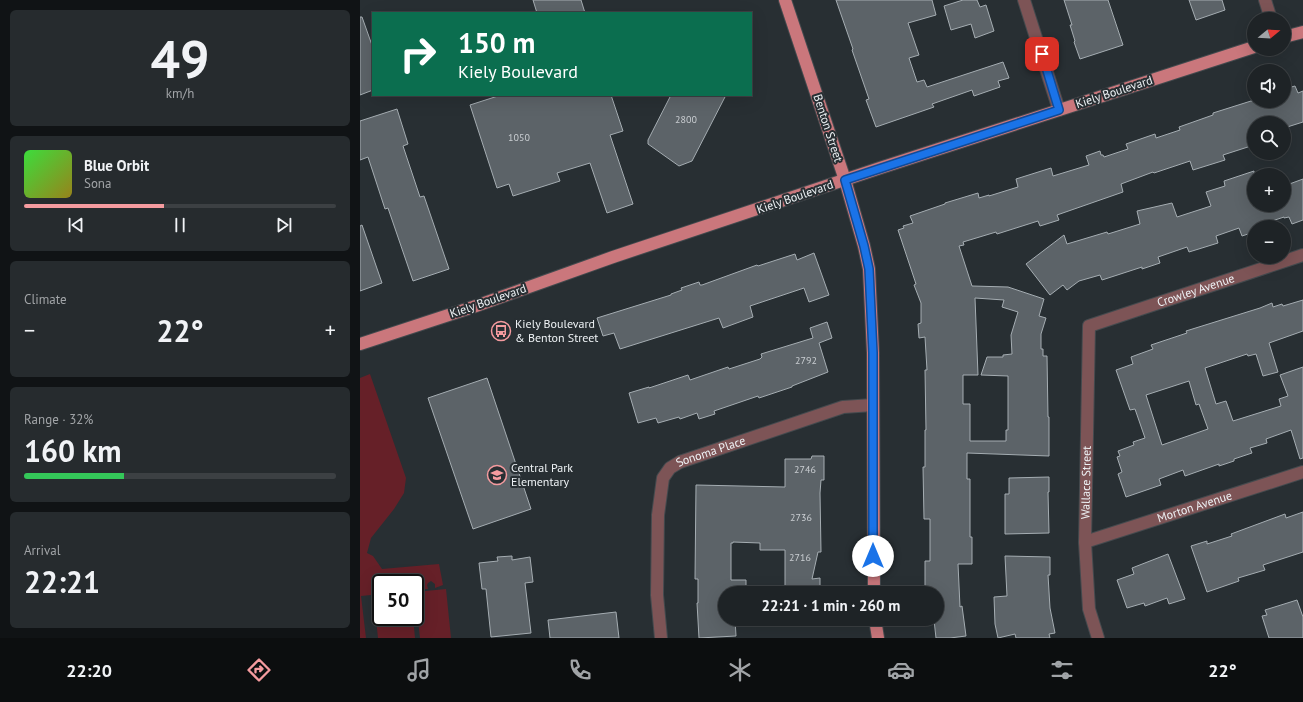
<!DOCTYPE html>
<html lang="en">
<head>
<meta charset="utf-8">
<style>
  :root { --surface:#1e2326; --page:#262b2e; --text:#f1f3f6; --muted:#a1a4a7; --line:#3c4043; --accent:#f59b9f }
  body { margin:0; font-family:"PT Sans",sans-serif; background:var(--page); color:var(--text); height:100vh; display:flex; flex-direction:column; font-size:15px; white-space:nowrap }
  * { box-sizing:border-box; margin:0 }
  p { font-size:13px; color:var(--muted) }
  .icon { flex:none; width:22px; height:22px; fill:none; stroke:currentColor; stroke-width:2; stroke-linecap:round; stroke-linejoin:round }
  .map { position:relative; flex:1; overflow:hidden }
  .panel { display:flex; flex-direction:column; gap:10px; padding:10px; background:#101315; width:360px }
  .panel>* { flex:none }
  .hud { position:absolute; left:12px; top:12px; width:380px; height:84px; border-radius:0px; box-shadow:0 4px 16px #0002,0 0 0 1px var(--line); background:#0b6e4f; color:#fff; overflow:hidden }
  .needle { width:26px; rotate:72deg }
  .tools { position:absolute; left:887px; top:12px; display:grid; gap:8px }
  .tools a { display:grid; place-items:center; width:44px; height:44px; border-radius:50%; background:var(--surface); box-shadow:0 4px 16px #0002,0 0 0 1px var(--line); font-size:20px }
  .speed { position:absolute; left:12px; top:574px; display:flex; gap:8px; font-size:20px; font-weight:700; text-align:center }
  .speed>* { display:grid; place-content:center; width:52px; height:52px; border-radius:50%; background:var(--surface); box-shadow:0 4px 16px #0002,0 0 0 1px var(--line); line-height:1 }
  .speed .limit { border:2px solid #111; border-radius:6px; background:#fff; color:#111 }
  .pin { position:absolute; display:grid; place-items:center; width:34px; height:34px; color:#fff; margin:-17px; border-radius:8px; box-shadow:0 2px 6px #0006 }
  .me { position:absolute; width:44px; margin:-22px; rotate:0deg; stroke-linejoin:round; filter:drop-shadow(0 0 3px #0008) }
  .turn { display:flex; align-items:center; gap:14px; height:84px; padding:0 20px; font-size:18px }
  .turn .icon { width:52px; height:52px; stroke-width:2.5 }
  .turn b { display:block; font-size:28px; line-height:34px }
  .big { font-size:30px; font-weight:700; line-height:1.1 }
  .panel .card { flex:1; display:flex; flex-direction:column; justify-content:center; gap:6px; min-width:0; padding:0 14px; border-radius:6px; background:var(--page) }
  .panel .dial { align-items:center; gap:0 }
  .dial b { font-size:52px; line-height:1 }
  .song { display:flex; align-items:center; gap:12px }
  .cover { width:48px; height:48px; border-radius:6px; background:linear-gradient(135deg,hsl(120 70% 55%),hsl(50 70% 35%)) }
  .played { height:4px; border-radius:2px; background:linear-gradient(90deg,var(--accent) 45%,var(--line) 45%) }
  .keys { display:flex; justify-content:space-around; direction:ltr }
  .heat { display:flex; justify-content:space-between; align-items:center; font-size:22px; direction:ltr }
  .charge { height:6px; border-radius:3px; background:linear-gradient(90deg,#34c759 32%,var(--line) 0) }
  .trip { position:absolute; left:358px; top:586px; width:226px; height:40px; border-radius:20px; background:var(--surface); box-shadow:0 4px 16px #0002,0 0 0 1px var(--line); font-weight:700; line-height:40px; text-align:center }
  .tabs { display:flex; height:64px; justify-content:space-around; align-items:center; background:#0c0e0f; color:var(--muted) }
  .tabs .icon { width:28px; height:28px }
  .tabs .selected { color:var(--accent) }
  .tabs b { font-size:18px; color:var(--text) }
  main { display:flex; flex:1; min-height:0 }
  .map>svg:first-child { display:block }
  .green { fill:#662028 }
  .building { fill:#5c6368; stroke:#a5adb2; fill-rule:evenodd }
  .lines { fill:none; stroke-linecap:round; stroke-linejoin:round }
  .minor-casing { stroke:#444a4e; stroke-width:14 }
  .major-casing { stroke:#444a4e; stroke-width:14 }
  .minor { stroke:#7d5456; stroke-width:12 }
  .major { stroke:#ca777c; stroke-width:12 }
  .route-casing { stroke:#114b97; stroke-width:10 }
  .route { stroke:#1a73e8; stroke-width:7 }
  .labels { text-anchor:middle; stroke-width:4; stroke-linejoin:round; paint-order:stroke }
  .number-label { font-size:10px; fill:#caced2 }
  .street-label { font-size:12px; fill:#eef2f5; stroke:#282f33 }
  .poi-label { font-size:12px; fill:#eef2f5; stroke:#282f33; text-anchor:start }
</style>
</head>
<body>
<main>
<section class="panel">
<div class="card dial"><b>49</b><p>km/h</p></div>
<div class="card">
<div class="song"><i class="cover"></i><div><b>Blue Orbit</b><p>Sona</p></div></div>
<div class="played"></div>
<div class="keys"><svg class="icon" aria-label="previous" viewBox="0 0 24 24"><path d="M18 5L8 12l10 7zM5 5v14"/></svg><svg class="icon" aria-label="pause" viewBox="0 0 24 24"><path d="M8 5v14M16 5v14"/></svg><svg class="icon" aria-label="next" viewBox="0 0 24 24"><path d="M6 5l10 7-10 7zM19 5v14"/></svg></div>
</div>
<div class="card"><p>Climate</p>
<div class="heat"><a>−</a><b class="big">22°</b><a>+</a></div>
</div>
<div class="card"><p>Range · 32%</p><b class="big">160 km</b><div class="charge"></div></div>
<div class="card"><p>Arrival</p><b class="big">22:21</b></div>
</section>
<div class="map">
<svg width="943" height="638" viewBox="0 0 943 638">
  <rect width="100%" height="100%" fill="#282f33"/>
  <g class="green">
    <path d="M10 374 46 478 44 493 34 509 11 538 7 553 13 556 22 569 79 564 83 585 75 588V584L71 581 68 583 67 585 68 589 55 590V583H21V594L1 596 6 638H0V378Z"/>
    <path d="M86 589 91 638H60L55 592Z"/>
    <path d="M21 599V617H53L55 638H18L14 600Z"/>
  </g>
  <g class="building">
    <path d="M173 0H221L225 13H177Z"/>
    <path d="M476 0H572L576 15 548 23 559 55 549 58 557 82 564 80 567 87 643 62 649 78 638 81 640 87 614 96 612 90 572 104 574 107 516 127 506 100 509 99 492 50 493 49Z"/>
    <path d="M603 0H617L620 7 626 5 634 31 615 38 611 24 591 30 584 6Z"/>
    <path d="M704 0H748L763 45 720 59 714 42 715 41 710 25H712Z"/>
    <path d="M829 0H862L865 10 836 20Z"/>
    <path d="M0 17H2L13 48V90L0 95Z"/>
    <path d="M935 86 938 93 943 91V122L924 128V123H894V145L863 155 865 160 833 170 830 161 794 173 793 172 761 184 763 192 697 215 699 220 680 226 678 221 637 234 636 232 603 242 604 245 599 246 612 286 648 287 684 299 679 316 686 318 681 334V349H683V356H687L688 417H689V456L607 453V479H610V537H612V564H598L600 607 602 606 606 636 590 638H576L574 620H577V593H565V561H570V519H564L563 467H565V430H566L565 370H567L565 337 559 338 558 324 561 323V303L554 285 556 284 538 230 544 228 543 226 553 223 550 216 585 204V203L618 193 619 198 629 195V196L658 187 656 179 691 168 693 176 729 165 726 156 740 151 741 155H743L744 157 768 149 766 144 795 134 796 138 820 130 819 127 853 115V113L891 101H924V89ZM615 298 644 300 642 307 658 312 651 335 652 354 643 355V357H627L621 375 648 376V430H646V441H610V404H603V375H618Z"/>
    <path d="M141 95H251L263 131 250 135 273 204 247 213 230 163 197 173 200 181 153 196 149 184 137 188 110 105Z"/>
    <path d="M311 95H366L332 161 319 166 288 144V140Z"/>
    <path d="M37 109 48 144 43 146 60 197 64 196 89 269 53 281 28 208 25 209 8 157 0 160V121Z"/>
    <path d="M894 171V205H924V186L943 179V220L932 224 929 217 924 218V217L894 227V232L882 236 879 228 856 236 858 243 829 252 827 247 798 257 800 263 782 269V267L742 280 740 275 719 281 707 290 703 285 690 295 666 264 704 235 707 244 747 232 748 234 780 224 777 211 812 203 817 217 851 206 846 192 865 186 864 181Z"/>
    <path d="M2 225 22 283 0 291V226Z"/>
    <path d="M454 253 469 295 449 302 444 288 390 306 393 317 363 328 359 318 260 349 254 333 243 336 237 318 311 295V294L322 290 321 288 339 282 340 285H342L397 265 398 266 435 254 437 260Z"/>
    <path d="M943 300V331L909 343 918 372 903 376 896 354 888 356 887 354 845 368 856 404 866 401 873 421 921 406 919 399 928 396 920 375 943 367V458L940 459 931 430 906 439 907 443 890 448 892 453 874 459V461L859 466V464L825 476 823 470 799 479 801 485 766 497 758 474 762 472 757 457 760 456 758 451 774 445 773 442 785 438 775 409 770 410 756 370 773 364 771 357 793 349 791 345 827 333 826 331 900 308 912 303 913 307 922 304 923 306ZM829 381 836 405 839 404 848 429 802 445 786 395Z"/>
    <path d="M467 322 472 338 459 343 468 372 432 386V387L399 398 398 396 354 411 355 414 339 419 337 413 320 419 319 417 298 423 296 418 278 423 269 393 289 387V388L328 375 330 380 368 367 369 369 400 359 402 357 401 354 453 338 450 328Z"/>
    <path d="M127 378 171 509 113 529 68 398Z"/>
    <path d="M452 456H464V480H461L460 493 461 552H458L452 579 460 578V592L425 593V550H400V543L373 542V543H371V580H386V593H365V619H375L376 636 339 638 337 603H338V579H335L336 485 425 487V459H451Z"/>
    <path d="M689 477V492H688L689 533 645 534V494H649V478Z"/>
    <path d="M943 512V552L903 565 905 570 878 578 879 581 847 592 831 546 847 541V544L872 536 871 534 925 514 926 518Z"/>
    <path d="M808 554 825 599 809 604 807 598 785 606 784 603 767 608 757 580 774 574 772 568Z"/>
    <path d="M152 556V560L170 557 173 582 165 583 171 633 131 637 126 589H122L119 563 138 561 137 557Z"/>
    <path d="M645 556 690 557V575H688L690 608 695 633 689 634 690 638H656L655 634 638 638 635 624 634 597 647 596Z"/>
    <path d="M937 600 943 617V638H909L902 616 907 615 905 610Z"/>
    <path d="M256 612 259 638H190L188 620Z"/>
  </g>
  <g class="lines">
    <g class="minor-casing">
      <g id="minor">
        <path d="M664 0 699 110"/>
        <path d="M905 0 911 19"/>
        <path id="s1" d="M725 542 943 472"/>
        <path id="s2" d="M301 638 297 595 298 515 303 478 310 468 320 462 483 407 513 405"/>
        <path id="s3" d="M738 638 729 609 725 542 729 326 943 255"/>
      </g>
    </g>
    <g class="major-casing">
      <g id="major">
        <path d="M425 0 485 180 504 246 509 269 513 353 514 593"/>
        <path d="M924 37 943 32"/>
        <path d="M0 344 113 307 253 257 520 168 894 47"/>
        <path d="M515 619 518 638"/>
      </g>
    </g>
    <use href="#minor" class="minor"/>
    <use href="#major" class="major"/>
  </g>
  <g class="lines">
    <g class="route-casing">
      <path id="route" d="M513 556V353L509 269 504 246 485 180 699 110 682 54"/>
    </g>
    <use href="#route" class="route"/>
  </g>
  <defs>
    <g id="bus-ring" transform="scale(1)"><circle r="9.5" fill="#282f33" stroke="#f59b9f" stroke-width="1.5"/><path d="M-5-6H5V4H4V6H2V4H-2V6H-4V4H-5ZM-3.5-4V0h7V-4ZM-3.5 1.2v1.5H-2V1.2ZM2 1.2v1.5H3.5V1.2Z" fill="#f59b9f"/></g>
    <g id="school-ring" transform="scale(1)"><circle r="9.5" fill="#282f33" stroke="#f59b9f" stroke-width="1.5"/><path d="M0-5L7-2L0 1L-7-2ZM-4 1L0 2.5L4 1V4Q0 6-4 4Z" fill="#f59b9f"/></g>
  </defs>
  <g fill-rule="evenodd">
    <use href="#bus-ring" x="141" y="331"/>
    <use href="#school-ring" x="137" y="475"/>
  </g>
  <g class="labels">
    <g class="number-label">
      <text x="326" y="123">2800</text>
      <text x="159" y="141">1050</text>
      <text x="446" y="364">2792</text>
      <text x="445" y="473">2746</text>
      <text x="441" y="521">2736</text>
      <text x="440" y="561">2716</text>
    </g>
    <g class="street-label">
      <text transform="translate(754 92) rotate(-18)" y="4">Kiely Boulevard</text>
      <text transform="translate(468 128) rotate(72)" y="4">Benton Street</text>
      <text transform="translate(435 197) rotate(-19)" y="4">Kiely Boulevard</text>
      <text dy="4" stroke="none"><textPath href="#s3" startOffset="426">Crowley Avenue</textPath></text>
      <text transform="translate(128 301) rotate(-19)" y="4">Kiely Boulevard</text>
      <text dy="4" stroke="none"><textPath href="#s2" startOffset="217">Sonoma Place</textPath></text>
      <text dy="4" stroke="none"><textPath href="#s3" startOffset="157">Wallace Street</textPath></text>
      <text dy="4" stroke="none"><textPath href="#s1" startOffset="115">Morton Avenue</textPath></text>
    </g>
    <g class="poi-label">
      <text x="155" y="328">Kiely Boulevard<tspan x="155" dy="14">&amp; Benton Street</tspan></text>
      <text x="151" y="472">Central Park<tspan x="151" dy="14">Elementary</tspan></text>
    </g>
  </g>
</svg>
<div class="tools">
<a><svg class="needle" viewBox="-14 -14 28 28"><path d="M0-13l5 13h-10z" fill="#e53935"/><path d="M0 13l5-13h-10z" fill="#a1a4a7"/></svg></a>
<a><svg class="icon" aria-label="sound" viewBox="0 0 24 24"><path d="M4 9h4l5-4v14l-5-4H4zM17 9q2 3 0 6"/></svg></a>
<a><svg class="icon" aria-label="search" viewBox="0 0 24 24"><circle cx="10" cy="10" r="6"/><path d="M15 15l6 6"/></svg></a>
<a>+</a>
<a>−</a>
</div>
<div class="speed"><div class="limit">50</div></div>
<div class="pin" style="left:682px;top:54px;background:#d93025"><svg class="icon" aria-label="arrive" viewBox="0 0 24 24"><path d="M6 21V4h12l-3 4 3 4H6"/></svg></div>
<svg class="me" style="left:513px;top:556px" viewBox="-20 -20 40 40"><circle r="19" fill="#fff"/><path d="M0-13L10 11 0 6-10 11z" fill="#1a73e8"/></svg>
<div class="trip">22:21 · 1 min · 260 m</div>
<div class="hud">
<div class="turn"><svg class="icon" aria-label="right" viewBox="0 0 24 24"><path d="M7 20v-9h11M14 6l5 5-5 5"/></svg><div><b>150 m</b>Kiely Boulevard</div></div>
</div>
</div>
</main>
<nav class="tabs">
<b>22:20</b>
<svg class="icon selected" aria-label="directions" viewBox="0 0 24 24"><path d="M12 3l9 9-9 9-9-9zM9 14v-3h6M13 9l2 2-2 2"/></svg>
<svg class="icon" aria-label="music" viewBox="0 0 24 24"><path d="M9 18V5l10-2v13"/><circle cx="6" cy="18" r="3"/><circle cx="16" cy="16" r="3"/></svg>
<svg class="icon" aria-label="phone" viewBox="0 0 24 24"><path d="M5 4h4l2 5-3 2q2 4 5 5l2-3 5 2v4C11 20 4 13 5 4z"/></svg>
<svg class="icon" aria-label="climate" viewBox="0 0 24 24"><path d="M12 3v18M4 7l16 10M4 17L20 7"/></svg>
<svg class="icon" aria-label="car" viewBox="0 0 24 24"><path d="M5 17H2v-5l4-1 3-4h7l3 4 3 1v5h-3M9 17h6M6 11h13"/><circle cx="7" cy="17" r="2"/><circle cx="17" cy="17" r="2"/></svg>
<svg class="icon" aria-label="filters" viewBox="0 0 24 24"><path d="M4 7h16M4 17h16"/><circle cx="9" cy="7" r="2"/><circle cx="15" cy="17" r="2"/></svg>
<b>22°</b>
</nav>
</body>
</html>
